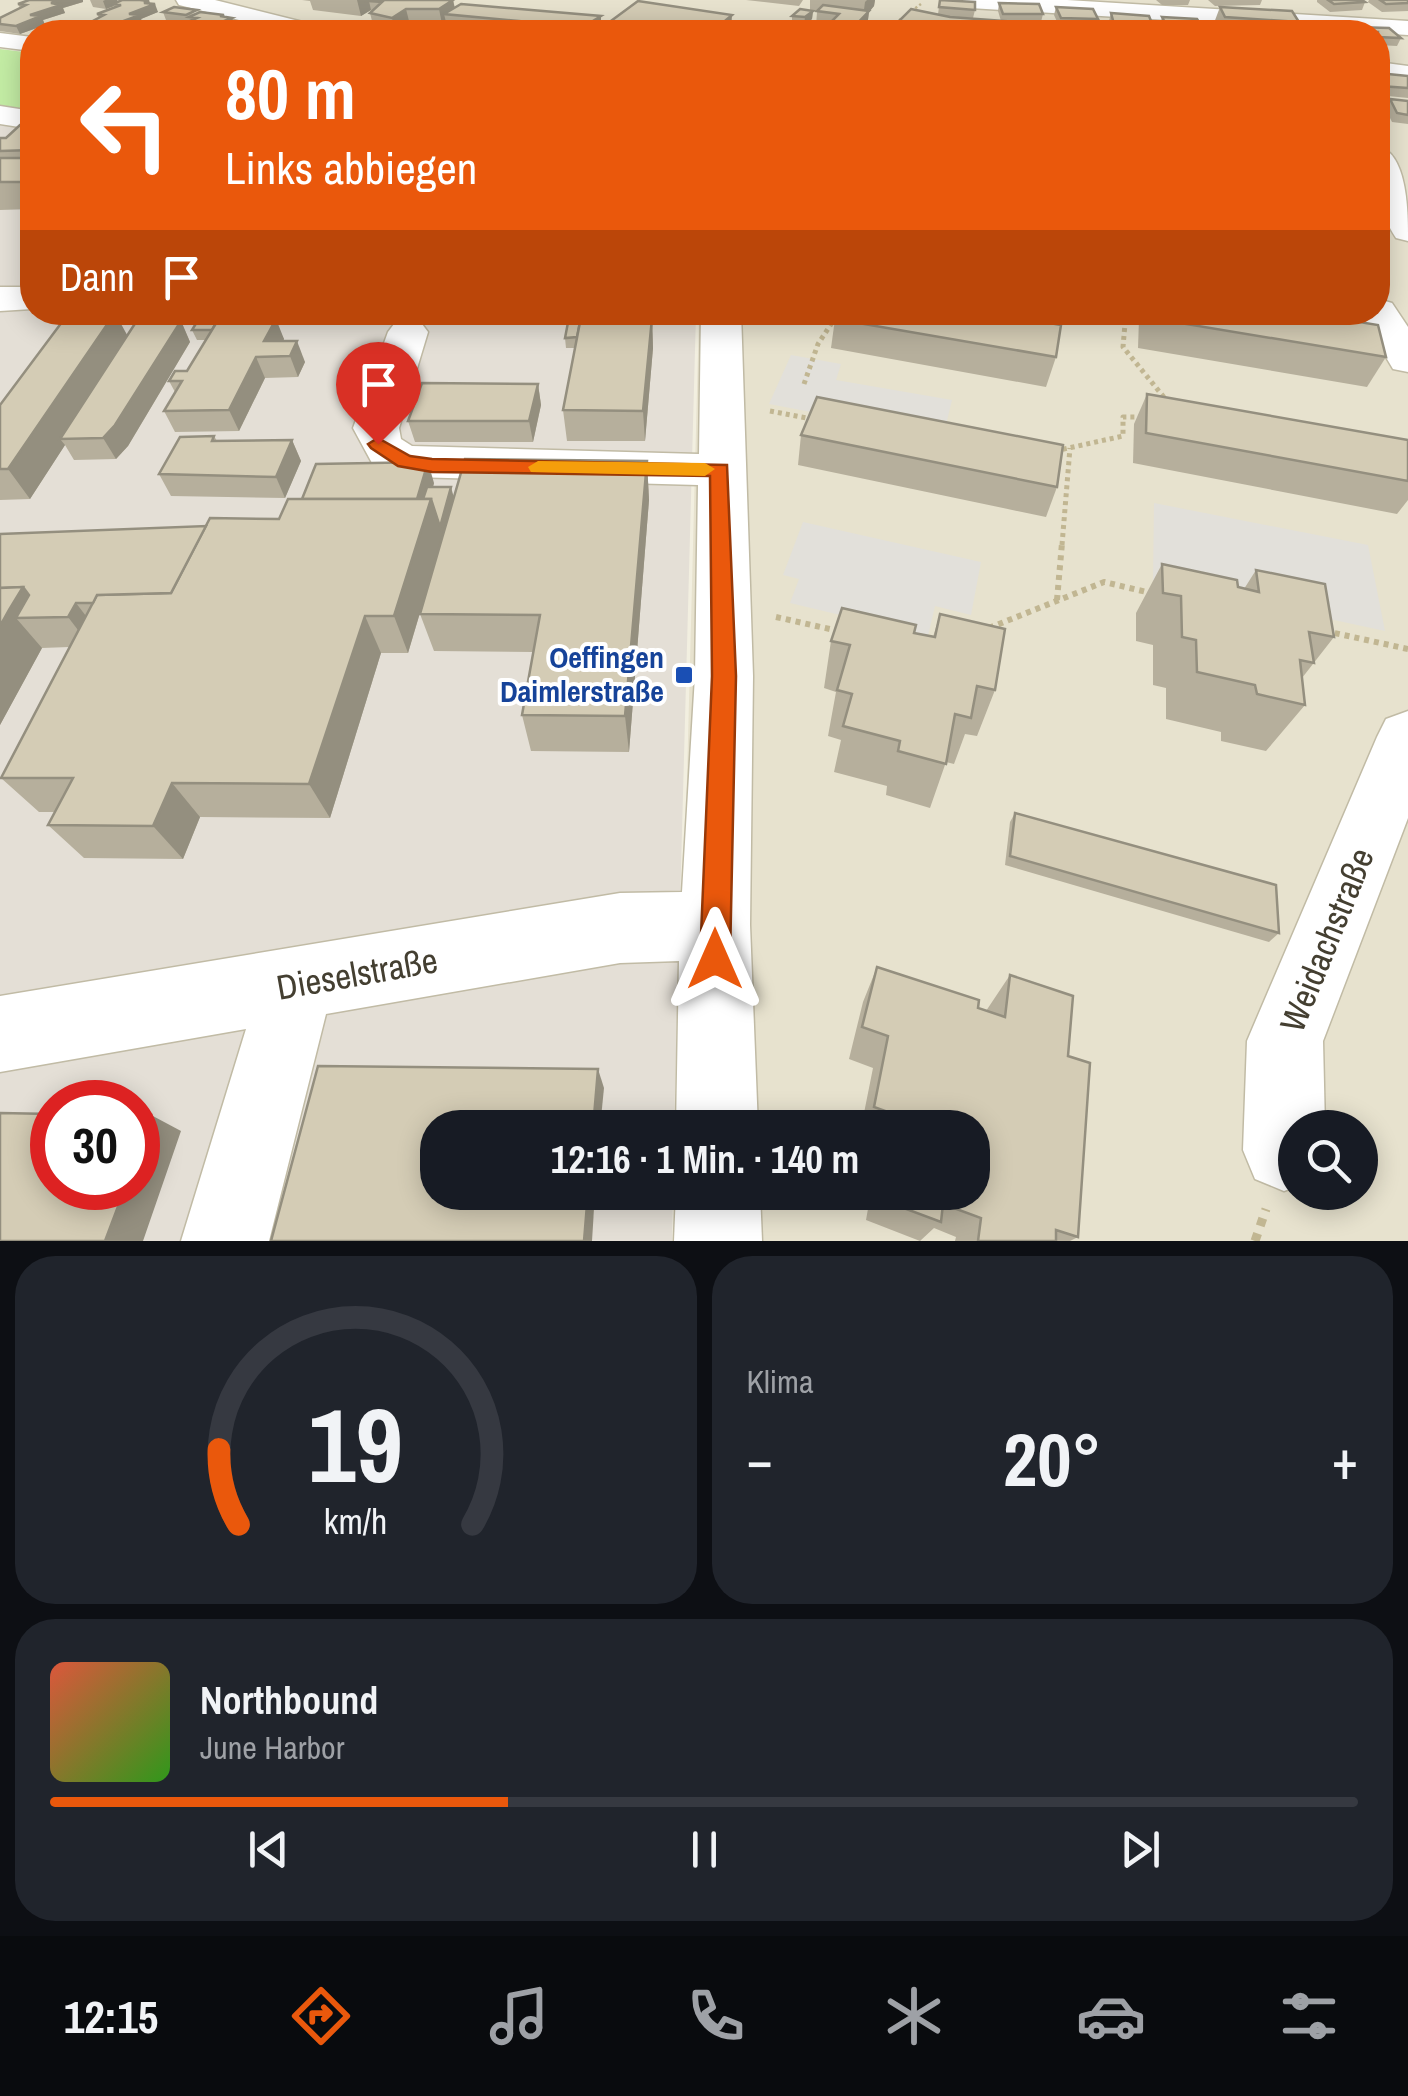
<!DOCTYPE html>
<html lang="de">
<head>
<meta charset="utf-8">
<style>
  :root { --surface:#171b24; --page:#20242c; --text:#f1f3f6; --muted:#9ea1a6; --line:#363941; --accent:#ea580c }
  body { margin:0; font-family:"Archivo Narrow",sans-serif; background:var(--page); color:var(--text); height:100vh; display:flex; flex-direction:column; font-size:38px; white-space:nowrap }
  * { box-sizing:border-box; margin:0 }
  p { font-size:32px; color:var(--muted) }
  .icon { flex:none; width:55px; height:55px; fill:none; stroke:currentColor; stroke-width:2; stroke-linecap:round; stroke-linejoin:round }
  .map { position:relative; height:1241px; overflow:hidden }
  .side { display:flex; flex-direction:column; gap:15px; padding:15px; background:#0d0f14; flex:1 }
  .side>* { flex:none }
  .hud { position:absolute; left:20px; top:20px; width:1370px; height:305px; border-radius:40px; box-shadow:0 5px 25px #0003; background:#ea580c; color:#fff; overflow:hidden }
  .controls { position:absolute; left:1278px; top:1110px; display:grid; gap:20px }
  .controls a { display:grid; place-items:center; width:100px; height:100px; border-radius:50%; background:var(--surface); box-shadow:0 5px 25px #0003; font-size:50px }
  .speed { position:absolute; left:30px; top:1080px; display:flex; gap:20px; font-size:50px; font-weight:700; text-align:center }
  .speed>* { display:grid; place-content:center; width:130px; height:130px; border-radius:50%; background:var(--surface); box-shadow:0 5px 25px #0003; line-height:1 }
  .speed .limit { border:15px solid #d22; background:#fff; color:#111 }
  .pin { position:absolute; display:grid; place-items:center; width:85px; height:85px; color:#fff; margin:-102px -42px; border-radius:50% 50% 50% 0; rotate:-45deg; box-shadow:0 0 10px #0007 }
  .pin .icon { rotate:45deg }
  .me { position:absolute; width:110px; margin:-55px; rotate:0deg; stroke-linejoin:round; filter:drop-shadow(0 0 8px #0008) }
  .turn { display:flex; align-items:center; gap:35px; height:210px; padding:0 40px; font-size:45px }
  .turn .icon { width:130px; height:130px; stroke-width:2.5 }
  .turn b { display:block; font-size:70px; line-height:85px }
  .then { display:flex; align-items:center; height:95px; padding:0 40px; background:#0003; gap:20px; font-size:38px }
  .big { font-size:75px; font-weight:700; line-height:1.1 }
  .side .widget { flex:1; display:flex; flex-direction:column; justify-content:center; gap:15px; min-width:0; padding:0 35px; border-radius:40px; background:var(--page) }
  .side .dial { align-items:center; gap:0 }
  .dial svg { height:260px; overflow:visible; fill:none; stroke:var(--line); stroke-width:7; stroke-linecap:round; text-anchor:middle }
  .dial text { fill:var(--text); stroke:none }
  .song { display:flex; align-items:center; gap:30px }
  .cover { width:120px; height:120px; border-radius:15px; background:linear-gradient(135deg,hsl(10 70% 55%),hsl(110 70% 35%)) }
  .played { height:10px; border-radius:5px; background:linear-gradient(90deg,var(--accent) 35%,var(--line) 35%) }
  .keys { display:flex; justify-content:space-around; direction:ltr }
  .heat { display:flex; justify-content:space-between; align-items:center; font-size:55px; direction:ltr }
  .side .tiles { flex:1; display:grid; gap:15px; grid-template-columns:1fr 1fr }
  .widget:last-child { grid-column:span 2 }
  .trip { position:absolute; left:420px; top:1110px; width:570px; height:100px; border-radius:40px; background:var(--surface); box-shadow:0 5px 25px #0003; font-weight:700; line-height:100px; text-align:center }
  .menu { display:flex; height:160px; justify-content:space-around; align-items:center; background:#090b0e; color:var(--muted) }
  .menu .icon { width:70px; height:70px }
  .menu .active { color:var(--accent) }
  .menu b { font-size:45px; color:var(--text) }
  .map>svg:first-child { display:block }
  .residential { fill:#e7e2ce; fill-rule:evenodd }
  .industrial { fill:#e4dfd6; fill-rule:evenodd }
  .green { fill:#c3eca4 }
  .parking { fill:#e2e0da }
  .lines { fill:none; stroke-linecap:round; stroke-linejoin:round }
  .minor-casing { stroke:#c1bba5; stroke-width:3 }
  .path-far4 { stroke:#c1b692; stroke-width:2.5; stroke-dasharray:2.5 2.5; stroke-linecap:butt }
  .path-far3 { stroke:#c1b692; stroke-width:4; stroke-dasharray:2.5 2.5; stroke-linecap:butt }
  .path-far2 { stroke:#c1b692; stroke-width:5; stroke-dasharray:4 4; stroke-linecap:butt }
  .path-far1 { stroke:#c1b692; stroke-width:6; stroke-dasharray:5 5; stroke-linecap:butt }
  .path { stroke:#c1b692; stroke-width:9; stroke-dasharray:8 8; stroke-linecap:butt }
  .minor { fill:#fff; fill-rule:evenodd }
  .wall { fill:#b6af9c }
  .shaded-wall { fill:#948f7f }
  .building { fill:#d4ccb5; stroke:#948f7f; stroke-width:2.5 }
  .route { fill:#ea580c; stroke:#983908; stroke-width:2.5 }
  .slow { fill:#f59e0b }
  .transit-dot { fill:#1a4fb4; stroke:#fff; stroke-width:4 }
  .labels { text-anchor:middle; stroke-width:8; stroke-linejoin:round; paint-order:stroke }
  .transit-label { font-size:30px; font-weight:bold; fill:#164399; stroke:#fff; text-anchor:end }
  .near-street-label { font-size:35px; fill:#443f31; stroke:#fff }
</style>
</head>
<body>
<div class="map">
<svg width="1408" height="1241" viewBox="0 0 1408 1241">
  <rect width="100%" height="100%" fill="#f2efe0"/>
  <path class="residential" d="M0 0H1408V1241H676L677 1193 972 1192V1128L678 1127 699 313 1378 312V32H32V51L0 46ZM1295 1128H1360V1192H1295Z"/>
  <path class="industrial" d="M0 110 32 115V312L696 313 674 1127 438 1128V1192L673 1193 672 1241H0ZM52 1102H138V1188H52Z"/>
  <path class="green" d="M0 49 32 53V112L0 108Z"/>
  <g class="parking">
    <path d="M791 355 841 364 836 380 952 400 943 437 769 404Z"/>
    <path d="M1154 503 1368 545 1385 631 1153 581Z"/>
    <path d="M803 522 981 562 971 615 935 606 928 636 790 603 799 579 783 575Z"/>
  </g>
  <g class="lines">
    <g class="minor-casing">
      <g id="minor">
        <path d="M176 0H215L323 27 326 32H287L179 5Z"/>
        <path d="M943 0H1067L1408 21V35L954 7Z"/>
        <path d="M0 33 32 37V51L0 47Z"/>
        <path d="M1378 62 1408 66V82L1378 78Z"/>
        <path d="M0 106 32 111V129L0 124Z"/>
        <path d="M1378 146C1408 154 1408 213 1408 241L1396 238C1377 211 1376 177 1378 146Z"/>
        <path d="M0 287H32V309L0 311Z"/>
        <path d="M1378 299 1392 303 1408 327V372L1393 369 1359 312H1378Z"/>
        <path d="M701 312H741L753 676 750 925 758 1128H676L679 961 620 963 326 1014 269 1241H181L246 1029 0 1072V996L620 893 682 892 695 676 698 485 412 477 372 463 353 428 388 332 394 324 408 320 422 324 428 332 399 428 401 439 412 446 699 454Z"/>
        <path d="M1408 711V818L1323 1041 1325 1128H1295V1187L1284 1191 1255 1179 1243 1150 1247 1041 1377 737 1386 719Z"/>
        <path d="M676 1192H760L762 1241H674Z"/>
      </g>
    </g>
    <path class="path-far4" d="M883 32 921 4"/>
    <path class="path-far3" d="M1131 312 1142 314"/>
    <g class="path-far2">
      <path d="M1126 312 1123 347 1167 401"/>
      <path d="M1131 312 1149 315"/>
      <path d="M804 384 818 344 839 312"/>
      <path d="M770 411 817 420"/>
      <path d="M1055 451 1123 436V417H1141"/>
      <path d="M1062 545 1070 448"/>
    </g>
    <g class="path-far1">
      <path d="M1057 600 1062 543"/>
      <path d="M776 617 843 632"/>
      <path d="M989 628 1104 582 1151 593"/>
      <path d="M1325 631 1408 649"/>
    </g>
    <path class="path" d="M1255 1241 1266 1209"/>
    <use href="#minor" class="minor"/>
  </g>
  <g class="wall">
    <path d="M29 0H83V2L63 8 65 13 43 20 45 25 20 34 0 31V18L20 8 18 4Z"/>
    <path d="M90 0H117L118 2 150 4 158 12 141 19 143 23 121 32H72L99 18 97 14 115 7 114 6 106 9 93 7Z"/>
    <path d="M302 0H453L455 8 601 16V25L588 32H551L446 22 442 24 410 25 397 32H391L374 29 370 13 371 10 361 16 313 10 310 1Z"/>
    <path d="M746 0H803L799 6Z"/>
    <path d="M810 0H875L874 6 869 12 867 27 862 32H826L827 28 816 26 817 12 813 11 812 19 804 26 792 24V16L810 10Z"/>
    <path d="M940 0 975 10 973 18 944 16 950 17 1001 21 998 11 999 3 1043 14 1041 22H1022L1031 23 1028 32H898L899 21 938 14Z"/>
    <path d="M1156 0H1190L1188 5H1162Z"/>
    <path d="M1208 0H1262L1260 5 1215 6Z"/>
    <path d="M1317 0H1362L1365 2 1362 10 1330 12 1317 2Z"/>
    <path d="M1369 0H1408V11L1382 12 1368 2Z"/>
    <path d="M1056 7 1098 19 1096 27 1059 26 1054 15Z"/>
    <path d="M1220 7 1299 22 1294 32H1219L1214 23Z"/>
    <path d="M163 12 224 15 225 17 232 18 235 26 221 32 178 31 176 27 187 22 166 20Z"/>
    <path d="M1111 13 1153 26 1151 32H1111L1109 21Z"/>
    <path d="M1162 17 1202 32H1163L1160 25Z"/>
    <path d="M1354 27 1401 38 1397 46 1378 45V32H1351Z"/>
    <path d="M1378 73 1408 76V98L1378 95Z"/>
    <path d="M1390 99 1408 101V124L1392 122 1385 108Z"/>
    <path d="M32 121V209L0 210V138H6Z"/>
    <path d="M203 312H268L284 339 283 341 305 362 298 377 265 378 239 431 175 432 164 411 175 392 169 381 187 371 206 340H197L192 330Z"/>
    <path d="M1142 312H1298L1386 357 1367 387 1138 348 1139 319Z"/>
    <path d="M598 316 652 318 653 348 645 441H567L563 410 575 348H566L565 338Z"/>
    <path d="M835 319 1056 357 1046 387 831 348Z"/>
    <path d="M181 321 190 342 128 446 116 459 74 460 65 445 30 499 0 500V405L127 335Z"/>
    <path d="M538 384 541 405 533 442H415L408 421Z"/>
    <path d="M1147 394 1408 440V500L1397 514 1133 463 1134 424Z"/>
    <path d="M801 435 1057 487 1046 517 798 465Z"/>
    <path d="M214 436 217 441 292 440 301 461 285 498 171 496 159 474Z"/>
    <path d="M647 461 649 500 629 752 531 751 522 715 533 652 434 651 420 614 429 583 408 653H381L330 818 200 817 183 859 84 858 48 825 55 812H39L1 778 69 647 42 648 0 725V534L206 526 279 519 302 499 434 483 433 487 454 497Z"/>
    <path d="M1162 564 1244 589 1256 570 1334 637 1302 678 1305 705 1266 751 1221 741V732L1166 719V688L1153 685V645L1136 641V613Z"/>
    <path d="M940 614 995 690 977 736 965 734 954 764 946 762 930 808 886 795 887 786 834 772 841 740 828 736 836 692 824 688 831 641 914 633 933 637Z"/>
    <path d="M1015 813 1279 933 1269 942 1005 865 1010 822Z"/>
    <path d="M877 967 986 1011 1010 975 1068 1056 1078 1237 1070 1241H955L956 1237 934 1228 920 1241 866 1220 871 1192H972V1128H861L873 1068 849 1059 863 1002Z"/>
  </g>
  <g class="shaded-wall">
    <path d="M60 0H83V2L63 8 65 13 43 20 45 25 20 34 16 26 30 15 51 3Z"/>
    <path d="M105 0H117L119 4H113L114 6 106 9 103 1Z"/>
    <path d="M357 0H374L369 1 371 10 361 16Z"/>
    <path d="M453 0 456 15 444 14 446 22 442 24 439 9Z"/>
    <path d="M867 0H875L874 6 869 12 867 27 862 32H851L852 29 863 17 865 2Z"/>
    <path d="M149 1 151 6 155 4 158 12 141 19 143 23 121 32H110L107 27Z"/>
    <path d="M406 9 410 25 395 32 392 18Z"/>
    <path d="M813 11 812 19 804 26 805 17Z"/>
    <path d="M224 15 226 20 232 18 235 26 221 32H209V27Z"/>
    <path d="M732 15 731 32H712Z"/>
    <path d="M601 16V25L588 32H583V27Z"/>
    <path d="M264 312H268L271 319 255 329Z"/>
    <path d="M115 313 131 342 60 439 65 445 30 499 8 469Z"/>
    <path d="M652 318 653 348 645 441 643 411Z"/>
    <path d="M276 319 284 339 275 357 264 341Z"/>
    <path d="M181 321 190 342 128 446 116 459 103 438Z"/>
    <path d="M297 341 305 362 298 377 290 356Z"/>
    <path d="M256 357 265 378 239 431 229 410Z"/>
    <path d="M538 384 541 405 533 442 529 421Z"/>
    <path d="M292 440 301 461 285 498 276 477Z"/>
    <path d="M647 461 649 500 629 752 625 716Z"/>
    <path d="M428 462 434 483 422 527 413 516Z"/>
    <path d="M451 487 454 498 408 653 394 616 431 499Z"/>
    <path d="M23 587 48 618H16L42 648 0 725V626Z"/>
    <path d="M76 603 99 633 91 647 68 617Z"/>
    <path d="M365 616 381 653 330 818 309 784Z"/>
    <path d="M172 783 200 817 183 859 153 826Z"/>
    <path d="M598 1069 604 1088 600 1128H593Z"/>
    <path d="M151 1115 181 1131 143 1241H105L125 1188H138V1152Z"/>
    <path d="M588 1192H595L592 1241H584Z"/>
  </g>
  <g class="building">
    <path d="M29 0H61L51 3 61 5 30 15 41 16 16 26 0 24V18L26 5 18 4Z"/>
    <path d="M122 0H140L149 1 144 3 155 4 129 14 140 15 107 27 119 29 110 32H72L104 15 97 14 121 5 113 4Z"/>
    <path d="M371 0H453L439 9H406L392 18 370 13 382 2 369 1Z"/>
    <path d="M940 0 975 2V10L939 7Z"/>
    <path d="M1328 0H1362L1365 2 1334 4Z"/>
    <path d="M1380 0H1408V3L1386 4Z"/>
    <path d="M638 1 732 15 712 32H596Z"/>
    <path d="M999 3 1039 4 1043 14H1003Z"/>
    <path d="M461 4 601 16 583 27 444 14Z"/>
    <path d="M823 5 869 11 852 29 827 26 839 14 817 11Z"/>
    <path d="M174 7 197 10 186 15 163 12Z"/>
    <path d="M1056 7 1093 9 1098 19 1061 18Z"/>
    <path d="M1220 7 1292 11 1299 22 1225 17Z"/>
    <path d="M800 9 813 11 805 17 792 16Z"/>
    <path d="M911 9 950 17 1031 23 1024 32H988L899 21Z"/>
    <path d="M200 12 224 15 220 16 232 18 209 27 220 28 209 32H175L185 28 176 27 197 18 189 17Z"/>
    <path d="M1111 13 1149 16 1153 26 1114 24Z"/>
    <path d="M1162 17 1197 19 1203 28 1202 32 1167 26Z"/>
    <path d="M1354 27 1389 28 1401 38 1378 37V32H1360Z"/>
    <path d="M747 28 781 32H740Z"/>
    <path d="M1047 29 1077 32H1045Z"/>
    <path d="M1378 73 1408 76V88L1380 86 1378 80Z"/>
    <path d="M1390 99 1408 101V115L1397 113Z"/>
    <path d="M32 121V150L0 151V138H6L20 125H28Z"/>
    <rect x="0" y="158" width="32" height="24"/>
    <path d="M203 312H264L261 319 218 320 212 330H192Z"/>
    <path d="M570 312H597L596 316 613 317H581L577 337 565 338Z"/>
    <path d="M837 312H985L1061 325 1056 357 835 319Z"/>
    <path d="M1150 312H1298L1378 325 1386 357 1150 318Z"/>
    <path d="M115 313 8 469H0V405L68 314Z"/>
    <path d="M581 317 652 318 643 411 563 410Z"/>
    <path d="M276 319 264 341H297L290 356 256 357 229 410 164 411 182 381H169L175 371H187L218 320Z"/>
    <path d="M181 321 115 425 103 438 60 439 136 322Z"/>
    <path d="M422 383 538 384 529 421H408Z"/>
    <path d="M1147 394 1408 440V481L1146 433Z"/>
    <path d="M817 397 1063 445 1057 487 801 435Z"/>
    <path d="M214 436 212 441 292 440 276 477 159 474 180 437Z"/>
    <path d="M465 459 647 461 625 716 522 715 540 615 420 614Z"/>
    <path d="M428 462 417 499H302L316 464Z"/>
    <path d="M427 487H451L440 527 431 499H423Z"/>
    <path d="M288 499H431L394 616H365L309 784 172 783 153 826 48 825 73 778H1L97 595 171 593 210 518 279 519Z"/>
    <path d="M206 526 171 593 97 595 93 603H76L68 617 16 618 29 595 23 587 0 588V534Z"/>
    <path d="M1162 564 1237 580 1238 587 1259 592 1256 570 1325 584 1334 637 1309 632 1314 663 1300 660 1305 705 1257 694 1255 685 1197 672 1196 640 1182 637 1181 596 1163 593Z"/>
    <path d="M23 587 9 610 0 626V588Z"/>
    <path d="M842 608 916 625 914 633 935 637 940 614 1005 629 995 690 977 686 971 718 955 714 946 764 898 751 900 741 843 726 852 694 837 690 850 645 831 641Z"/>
    <path d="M1015 813 1276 885 1279 933 1010 856Z"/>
    <path d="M877 967 979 1000 978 1008 1005 1017 1010 975 1073 996 1068 1056 1090 1063 1078 1237 1056 1230V1241H978L981 1218 943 1204 941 1222 882 1200 883 1192H972V1128H896L899 1116 874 1107 888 1036 862 1027Z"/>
    <path d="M318 1066 598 1069 593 1128H438V1192H588L584 1241H271Z"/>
    <path d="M0 1113 52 1114V1188H125L105 1241H0Z"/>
    <path d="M138 1115H151L138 1152Z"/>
  </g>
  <path class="route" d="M378 438 410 456 432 459 727 465 736 676 730 959 726 969 715 974 705 969 700 959 712 676 710 476 432 472 398 466 371 448 368 444Z"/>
  <path class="slow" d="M538 461 705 463 715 469 705 476 531 472 528 467Z"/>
  <rect class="transit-dot" x="674" y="665" width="20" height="20" rx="5"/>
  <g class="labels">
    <g class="transit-label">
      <text x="664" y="668">Oeffingen<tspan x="664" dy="34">Daimlerstraße</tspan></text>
    </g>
    <g class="near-street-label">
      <text transform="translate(1327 940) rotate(-68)" y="12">Weidachstraße</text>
      <text transform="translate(357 974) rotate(-10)" y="12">Dieselstraße</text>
    </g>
  </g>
</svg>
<div class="controls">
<a><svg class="icon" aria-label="search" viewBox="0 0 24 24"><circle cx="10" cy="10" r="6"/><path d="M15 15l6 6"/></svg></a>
</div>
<div class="speed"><div class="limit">30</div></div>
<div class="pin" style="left:378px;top:444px;background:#d93025"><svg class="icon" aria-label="arrive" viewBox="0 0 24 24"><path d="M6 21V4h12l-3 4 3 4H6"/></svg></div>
<svg class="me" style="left:715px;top:959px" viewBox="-20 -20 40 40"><path d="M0-17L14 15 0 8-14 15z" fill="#ea580c" stroke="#fff" stroke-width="4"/></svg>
<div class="trip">12:16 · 1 Min. · 140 m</div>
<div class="hud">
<div class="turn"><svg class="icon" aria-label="left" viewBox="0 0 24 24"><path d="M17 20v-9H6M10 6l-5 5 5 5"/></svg><div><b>80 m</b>Links abbiegen</div></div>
<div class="then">Dann<svg class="icon" aria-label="arrive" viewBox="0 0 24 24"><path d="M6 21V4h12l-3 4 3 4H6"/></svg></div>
</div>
</div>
<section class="side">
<div class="tiles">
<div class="widget dial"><svg viewBox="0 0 100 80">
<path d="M14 69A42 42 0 1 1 86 69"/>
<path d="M14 69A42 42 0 0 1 8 46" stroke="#ea580c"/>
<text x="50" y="56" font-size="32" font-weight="700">19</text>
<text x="50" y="72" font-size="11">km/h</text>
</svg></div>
<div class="widget"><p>Klima</p>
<div class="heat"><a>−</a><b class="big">20°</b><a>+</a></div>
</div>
<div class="widget">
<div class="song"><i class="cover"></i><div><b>Northbound</b><p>June Harbor</p></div></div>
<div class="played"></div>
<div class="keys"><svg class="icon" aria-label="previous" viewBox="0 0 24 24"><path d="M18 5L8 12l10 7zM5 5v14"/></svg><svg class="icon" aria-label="pause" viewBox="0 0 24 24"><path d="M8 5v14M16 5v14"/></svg><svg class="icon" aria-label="next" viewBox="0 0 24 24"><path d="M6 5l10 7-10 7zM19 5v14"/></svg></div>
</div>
</div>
</section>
<nav class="menu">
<b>12:15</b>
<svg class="icon active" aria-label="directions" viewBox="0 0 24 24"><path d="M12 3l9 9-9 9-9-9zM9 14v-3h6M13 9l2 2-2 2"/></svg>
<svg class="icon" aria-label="music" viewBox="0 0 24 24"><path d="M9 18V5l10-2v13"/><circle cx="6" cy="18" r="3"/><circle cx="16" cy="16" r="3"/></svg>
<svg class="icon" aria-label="phone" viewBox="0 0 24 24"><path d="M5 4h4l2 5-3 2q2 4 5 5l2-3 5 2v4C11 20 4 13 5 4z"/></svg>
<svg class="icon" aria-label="climate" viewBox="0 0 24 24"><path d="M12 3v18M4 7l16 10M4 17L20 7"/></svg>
<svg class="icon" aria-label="car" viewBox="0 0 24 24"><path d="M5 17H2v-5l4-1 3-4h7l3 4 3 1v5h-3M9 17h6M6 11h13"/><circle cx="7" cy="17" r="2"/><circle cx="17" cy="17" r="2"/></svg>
<svg class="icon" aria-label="filters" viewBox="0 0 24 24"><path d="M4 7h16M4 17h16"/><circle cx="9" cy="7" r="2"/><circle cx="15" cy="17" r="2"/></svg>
</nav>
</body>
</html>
